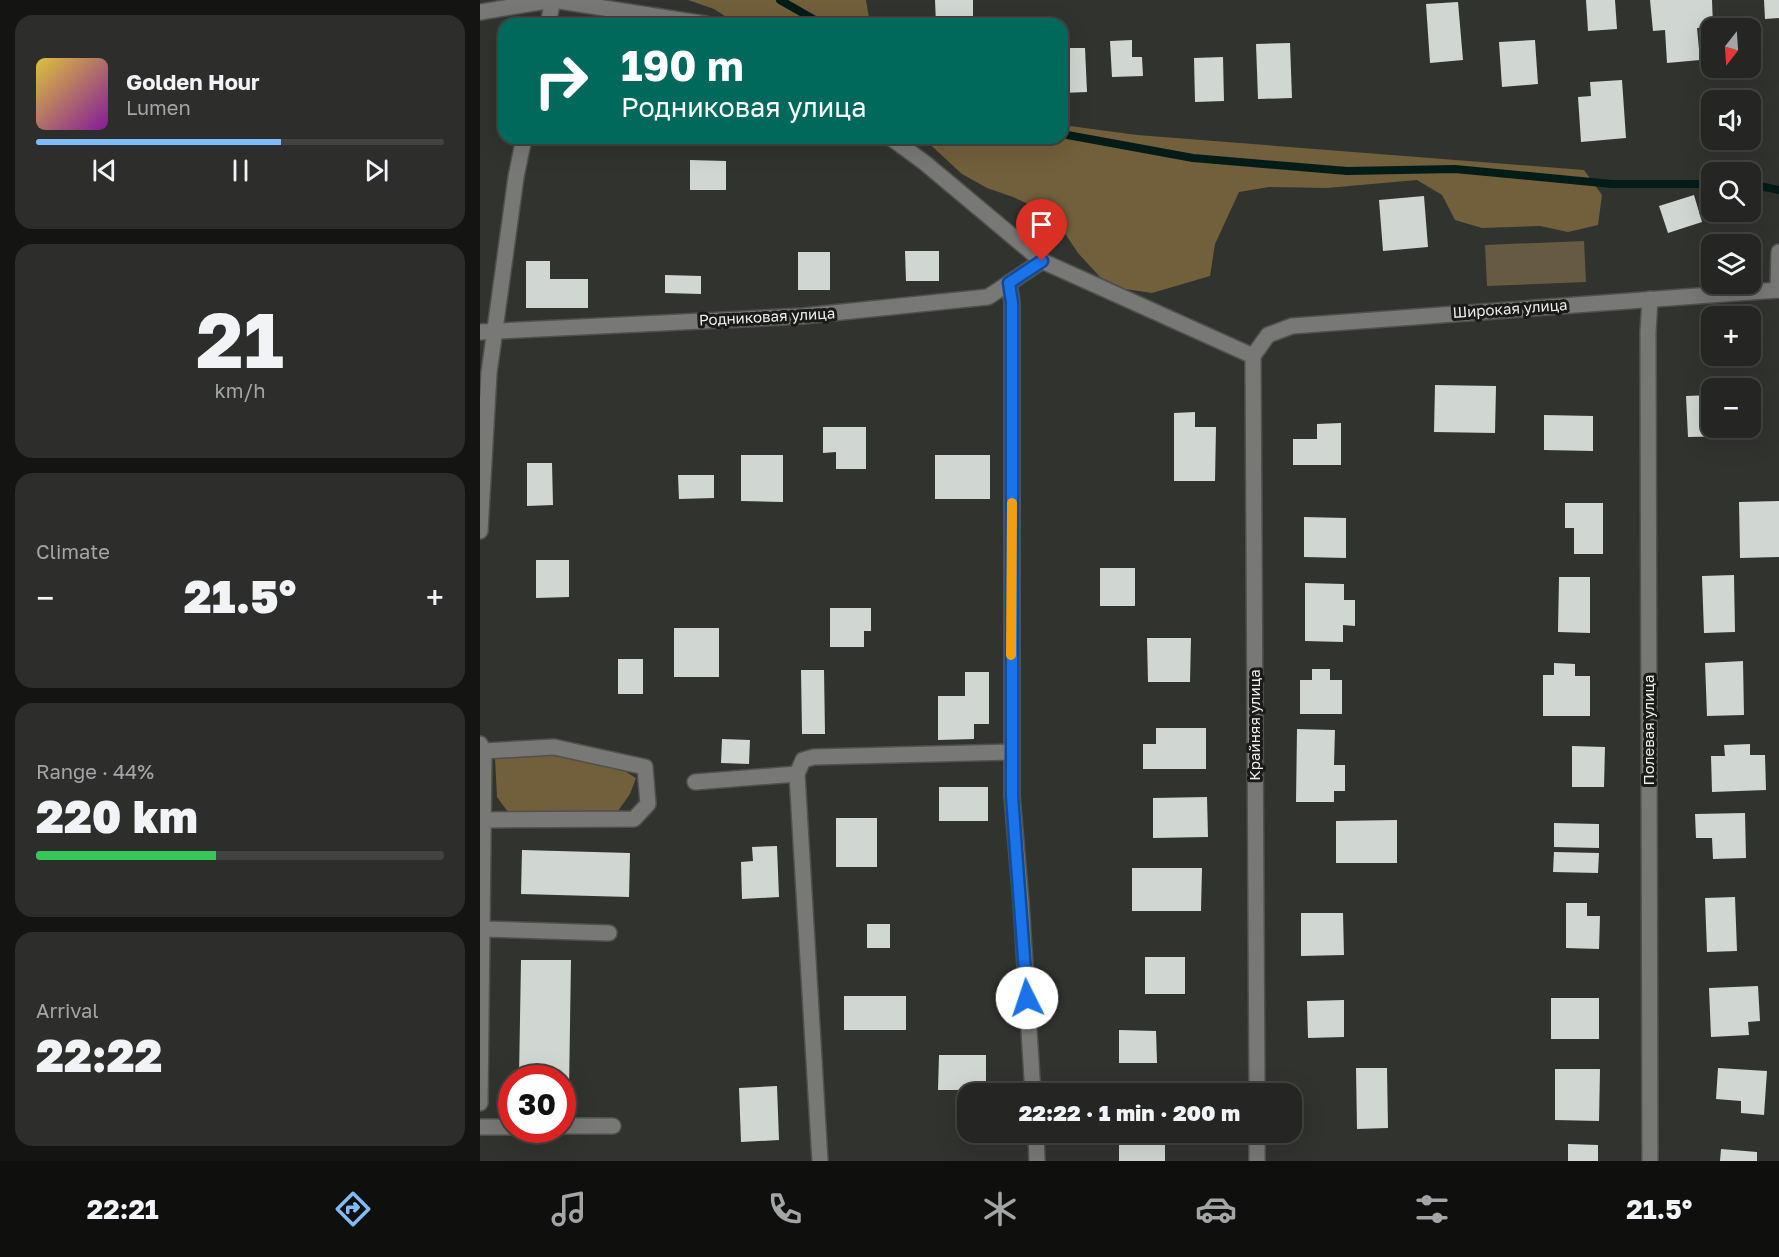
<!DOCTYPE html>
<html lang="en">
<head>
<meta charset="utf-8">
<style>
  :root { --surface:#252623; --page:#2d2e2b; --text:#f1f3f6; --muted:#a3a5a6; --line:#424341; --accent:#7ebdf9 }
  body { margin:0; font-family:"Golos Text",sans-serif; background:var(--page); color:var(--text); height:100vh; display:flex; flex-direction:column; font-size:22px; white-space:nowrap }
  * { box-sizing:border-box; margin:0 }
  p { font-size:20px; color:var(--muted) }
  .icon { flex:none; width:33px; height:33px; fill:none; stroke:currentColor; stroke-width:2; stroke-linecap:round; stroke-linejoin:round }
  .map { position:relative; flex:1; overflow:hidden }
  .panel { display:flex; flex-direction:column; gap:15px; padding:15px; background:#141513; width:480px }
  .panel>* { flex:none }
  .banner { position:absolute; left:18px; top:18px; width:570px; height:126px; border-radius:18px; box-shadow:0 6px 24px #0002,0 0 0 2px var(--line); background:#00695c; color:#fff; overflow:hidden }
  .needle { width:39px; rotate:197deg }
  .buttons { position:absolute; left:1221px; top:18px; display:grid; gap:12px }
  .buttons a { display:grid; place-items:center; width:60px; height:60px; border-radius:12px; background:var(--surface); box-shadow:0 6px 24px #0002,0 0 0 2px var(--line); font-size:30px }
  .speed { position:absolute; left:18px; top:1065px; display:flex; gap:12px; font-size:30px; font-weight:700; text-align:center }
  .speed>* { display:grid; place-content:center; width:78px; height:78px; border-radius:50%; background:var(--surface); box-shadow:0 6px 24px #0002,0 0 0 2px var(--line); line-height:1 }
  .speed .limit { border:9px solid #d22; background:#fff; color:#111 }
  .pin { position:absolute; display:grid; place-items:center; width:51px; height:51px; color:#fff; margin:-62px -26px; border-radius:50% 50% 50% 0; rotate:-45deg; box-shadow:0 0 6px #0007 }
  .pin .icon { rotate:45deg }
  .me { position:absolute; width:66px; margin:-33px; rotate:356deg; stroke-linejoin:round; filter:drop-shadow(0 0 4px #0008) }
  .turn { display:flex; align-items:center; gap:21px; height:126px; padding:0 24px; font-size:27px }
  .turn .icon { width:78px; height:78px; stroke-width:2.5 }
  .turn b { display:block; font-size:42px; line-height:51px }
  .big { font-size:45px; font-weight:800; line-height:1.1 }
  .panel .widget { flex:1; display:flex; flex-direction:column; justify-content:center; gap:9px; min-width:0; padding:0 21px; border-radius:18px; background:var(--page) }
  .panel .dial { align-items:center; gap:0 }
  .dial b { font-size:78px; line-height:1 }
  .song { display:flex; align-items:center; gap:18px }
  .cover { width:72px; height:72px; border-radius:9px; background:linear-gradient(135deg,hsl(50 70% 55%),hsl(290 70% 35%)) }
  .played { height:6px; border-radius:3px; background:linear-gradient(90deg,var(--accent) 60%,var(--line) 60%) }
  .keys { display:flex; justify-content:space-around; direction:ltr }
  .heat { display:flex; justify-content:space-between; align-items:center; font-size:33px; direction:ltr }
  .charge { height:9px; border-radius:4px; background:linear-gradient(90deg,#34c759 44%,var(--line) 0) }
  .trip { position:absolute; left:477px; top:1083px; width:345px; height:60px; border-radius:18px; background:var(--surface); box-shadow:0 6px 24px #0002,0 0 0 2px var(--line); font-weight:800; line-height:60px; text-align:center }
  .dock { display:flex; height:96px; justify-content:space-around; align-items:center; background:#0f0f0e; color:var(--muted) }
  .dock .icon { width:42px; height:42px }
  .dock .active { color:var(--accent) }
  .dock b { font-size:27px; color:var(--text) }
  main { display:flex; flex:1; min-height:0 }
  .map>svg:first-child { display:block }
  .green { fill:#675a42 }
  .forest { fill:#725f3b }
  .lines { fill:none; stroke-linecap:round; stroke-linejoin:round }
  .stream { stroke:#031c17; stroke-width:8 }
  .building { fill:#d0d6d1 }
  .minor-casing { stroke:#4f514d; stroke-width:18 }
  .minor { stroke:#787876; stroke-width:15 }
  .route-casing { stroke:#114b97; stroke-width:15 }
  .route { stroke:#1a73e8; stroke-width:10 }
  .slow { stroke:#f59e0b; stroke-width:10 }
  .labels { text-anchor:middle; stroke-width:6; stroke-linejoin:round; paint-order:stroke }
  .street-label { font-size:15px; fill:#eceeeb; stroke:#1a1b19 }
</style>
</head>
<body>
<main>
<section class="panel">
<div class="widget">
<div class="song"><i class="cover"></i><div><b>Golden Hour</b><p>Lumen</p></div></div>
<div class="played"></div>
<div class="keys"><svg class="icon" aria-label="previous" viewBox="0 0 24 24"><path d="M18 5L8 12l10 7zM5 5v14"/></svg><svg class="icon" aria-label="pause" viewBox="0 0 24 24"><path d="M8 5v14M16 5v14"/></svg><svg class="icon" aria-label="next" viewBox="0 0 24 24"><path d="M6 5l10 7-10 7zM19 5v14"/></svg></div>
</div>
<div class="widget dial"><b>21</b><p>km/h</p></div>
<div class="widget"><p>Climate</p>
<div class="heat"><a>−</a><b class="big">21.5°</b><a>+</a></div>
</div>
<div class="widget"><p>Range · 44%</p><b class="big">220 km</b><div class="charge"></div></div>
<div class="widget"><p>Arrival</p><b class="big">22:22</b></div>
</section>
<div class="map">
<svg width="1299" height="1161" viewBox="0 0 1299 1161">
  <rect width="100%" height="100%" fill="#31332f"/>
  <path class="green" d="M1104 241 1106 282 1007 286 1005 245Z"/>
  <g class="forest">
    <path d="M208 0H386L390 24H257L234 9Z"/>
    <path d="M582 125 657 135 1104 170 1122 195 1118 225 1088 232 1060 226 1002 228 975 220 962 195 937 180 847 188 789 187 759 192 735 244 730 276 672 293 645 289 620 277 598 253 580 226 559 209 533 197 507 188 482 174 443 138H582Z"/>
    <path d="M73 754 141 769 156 778 150 794 138 811 28 812 17 797 15 758Z"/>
  </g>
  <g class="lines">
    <g class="stream">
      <path d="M300 0 342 24"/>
      <path d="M582 134 713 158 867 171 975 169 1132 184H1232"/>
      <path d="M1270 184 1299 190"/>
    </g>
  </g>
  <g class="building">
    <path d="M455 0H493V24H456Z"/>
    <path d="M1106 0H1135L1137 29 1108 31Z"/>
    <path d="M1170 0H1232L1233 27 1217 28 1220 60 1187 63 1185 30 1173 31Z"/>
    <path d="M1284 0H1299V18L1285 19Z"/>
    <path d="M978 2 983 60 950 63 946 4Z"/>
    <path d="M652 40V57H662L663 76 632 77 630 41Z"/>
    <path d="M1055 40 1058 84 1022 87 1019 42Z"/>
    <path d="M810 43 812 98 778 99 776 44Z"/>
    <path d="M582 48H605L607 92 582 93Z"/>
    <path d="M743 57 744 101 715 102 714 58Z"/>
    <path d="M1142 80 1146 138 1101 142 1098 97 1111 96 1110 82Z"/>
    <path d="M210 160 246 161V190H210Z"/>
    <path d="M1214 195 1222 222 1188 233 1179 206Z"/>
    <path d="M944 196 948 247 903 251 899 200Z"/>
    <path d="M425 251H459V281H426Z"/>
    <rect x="318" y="252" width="32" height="38"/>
    <path d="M46 261H70V279H108V308H46Z"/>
    <path d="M185 275 221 276V294L185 293Z"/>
    <path d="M955 385 1016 386 1015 433 954 432Z"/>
    <path d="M1232 395V428H1257V436L1208 437 1206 396Z"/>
    <path d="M715 412V427H736L735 481H694V413Z"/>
    <path d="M1064 415 1113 416V451L1064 450Z"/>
    <path d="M861 423V465H813V439H837V424Z"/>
    <path d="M343 427H386V469H356V452L343 453Z"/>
    <path d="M261 455H303V502L261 501Z"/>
    <rect x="455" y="455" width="55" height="44"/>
    <path d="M47 463H72L73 505 47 506Z"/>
    <path d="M198 475H234V498L199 499Z"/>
    <path d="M1299 501V557L1260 558 1259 502Z"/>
    <path d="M1085 503H1123V554H1094V528H1085Z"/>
    <path d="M824 517 866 518V558L824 557Z"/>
    <path d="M56 560H89V597L56 598Z"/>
    <rect x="620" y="568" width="35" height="38"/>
    <path d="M1254 575 1255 632 1224 633 1222 576Z"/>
    <path d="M1079 577H1110V633L1078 632Z"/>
    <path d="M825 583 864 584V600H875V626L863 625V642L825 641Z"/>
    <path d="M350 608H391V631H384V647H350Z"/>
    <rect x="194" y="628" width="45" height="49"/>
    <path d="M667 638H711L710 682H668Z"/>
    <rect x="138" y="659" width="25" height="35"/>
    <path d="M1263 661 1264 715 1227 716 1225 663Z"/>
    <path d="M1074 663 1095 664V676H1110V716H1063V675H1074Z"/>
    <path d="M832 669H850V680H862V714H820V680H832Z"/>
    <path d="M321 670H344L345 734H322Z"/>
    <path d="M485 672H509V724H494V739L458 740V696H485Z"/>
    <path d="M676 728H726V769H663V744H676Z"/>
    <path d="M817 729 855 730 854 765H865V791H854V802H816Z"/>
    <path d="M242 739 270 740 269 764 241 763Z"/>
    <path d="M1270 744V755H1285L1286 790 1232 792 1231 756H1245L1244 745Z"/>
    <path d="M1092 746 1125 747 1124 787H1092Z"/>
    <rect x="459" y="787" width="49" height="34"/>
    <path d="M727 797 728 837 673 838V798Z"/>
    <path d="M1265 813 1266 858 1233 859 1232 838H1216L1215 814Z"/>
    <rect x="356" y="818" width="41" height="49"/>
    <path d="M917 820V863H856V821Z"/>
    <path d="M1074 823 1119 824V848L1074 847Z"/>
    <path d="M297 846 299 897 262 899 261 862 273 861 272 847Z"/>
    <path d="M42 850 150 853 149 897 41 894Z"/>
    <path d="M1074 852 1119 853 1118 873 1073 872Z"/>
    <path d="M652 868H722L721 911H652Z"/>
    <path d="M1255 897 1257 951 1227 952 1225 898Z"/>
    <path d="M1086 903H1107V916H1120L1119 949 1086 948Z"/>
    <path d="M821 913H863L864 955 821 956Z"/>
    <rect x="387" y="924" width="23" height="24"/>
    <rect x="665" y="957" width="40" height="37"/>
    <path d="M41 960H91L89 1090H82V1078H39Z"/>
    <path d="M1278 986 1280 1021 1268 1022 1269 1035 1231 1037 1229 988Z"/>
    <rect x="364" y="996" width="62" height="34"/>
    <rect x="1071" y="998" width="48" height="41"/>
    <path d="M864 1000V1037L828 1038 827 1001Z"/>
    <path d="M639 1030 676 1031 677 1063H639Z"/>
    <path d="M459 1055H506V1090H458Z"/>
    <path d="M876 1068H907L908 1128 877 1129Z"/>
    <path d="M1238 1068 1287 1071 1284 1115 1261 1113V1101L1236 1099Z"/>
    <path d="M1075 1069H1120L1119 1121 1075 1120Z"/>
    <path d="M297 1086 299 1140 261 1142 259 1088Z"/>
    <rect x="639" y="1132" width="46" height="29"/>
    <path d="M1088 1144 1118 1145V1161H1088Z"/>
    <path d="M1241 1149 1277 1152V1161H1240Z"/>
  </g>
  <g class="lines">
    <g class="minor-casing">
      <g id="minor">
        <path d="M0 12 73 0 226 24"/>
        <path d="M68 24 73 0"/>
        <path d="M411 138 445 163 562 261 773 356"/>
        <path d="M529 283 532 303V796L541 902 553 1094"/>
        <path d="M1298 290 1299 252"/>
        <path d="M1170 299 1168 332 1170 1161"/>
        <path d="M0 332 323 316 508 297 562 261"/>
        <path d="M773 356 777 1094"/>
        <path d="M773 356 788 335 812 326 1299 290"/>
        <path d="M0 531 9 373 36 177 44 138"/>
        <path d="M0 744 4 751 0 1103"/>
        <path d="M4 751 74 747 165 767 168 804 154 819 4 820"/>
        <path d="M215 782 317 774"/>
        <path d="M3 929 129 933"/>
        <path d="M82 1126H133"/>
        <path d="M0 1127H32"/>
        <path d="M556 1132 557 1161"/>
        <path d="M777 1132V1161"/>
        <path d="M340 1161 317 774 323 760 334 757 531 752"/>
      </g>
    </g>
    <use href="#minor" class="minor"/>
  </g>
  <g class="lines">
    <g class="route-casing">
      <path id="route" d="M547 998 532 796V303L529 283 562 261"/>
    </g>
    <use href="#route" class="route"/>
    <path class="slow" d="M531 655 532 503"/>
  </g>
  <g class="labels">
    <g class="street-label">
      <text transform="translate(1030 309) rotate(-4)" y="5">Широкая улица</text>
      <text transform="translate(287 317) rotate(-3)" y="5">Родниковая улица</text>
      <text transform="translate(775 725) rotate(-90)" y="5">Крайняя улица</text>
      <text transform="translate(1169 730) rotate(-90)" y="5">Полевая улица</text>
    </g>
  </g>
</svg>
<div class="buttons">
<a><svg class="needle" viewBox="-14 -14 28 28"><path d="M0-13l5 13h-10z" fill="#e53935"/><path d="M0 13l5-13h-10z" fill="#a3a5a6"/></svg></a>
<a><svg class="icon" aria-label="sound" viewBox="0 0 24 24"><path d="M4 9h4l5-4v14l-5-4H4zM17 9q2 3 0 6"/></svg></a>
<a><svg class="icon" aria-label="search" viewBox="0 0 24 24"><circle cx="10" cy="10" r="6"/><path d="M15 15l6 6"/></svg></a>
<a><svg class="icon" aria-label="layers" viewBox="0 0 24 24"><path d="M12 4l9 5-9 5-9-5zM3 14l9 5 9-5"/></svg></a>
<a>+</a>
<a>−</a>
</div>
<div class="speed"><div class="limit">30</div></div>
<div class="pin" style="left:562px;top:261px;background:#d93025"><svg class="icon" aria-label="arrive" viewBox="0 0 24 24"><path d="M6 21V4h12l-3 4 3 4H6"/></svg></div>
<svg class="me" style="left:547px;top:998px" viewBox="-20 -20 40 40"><circle r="19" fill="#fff"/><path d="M0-13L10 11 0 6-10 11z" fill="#1a73e8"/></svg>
<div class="trip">22:22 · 1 min · 200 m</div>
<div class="banner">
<div class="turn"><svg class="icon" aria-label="right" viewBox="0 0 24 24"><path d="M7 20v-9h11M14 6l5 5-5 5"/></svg><div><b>190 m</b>Родниковая улица</div></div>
</div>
</div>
</main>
<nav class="dock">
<b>22:21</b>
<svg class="icon active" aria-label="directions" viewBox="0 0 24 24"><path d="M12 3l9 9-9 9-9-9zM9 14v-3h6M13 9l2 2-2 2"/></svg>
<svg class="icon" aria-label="music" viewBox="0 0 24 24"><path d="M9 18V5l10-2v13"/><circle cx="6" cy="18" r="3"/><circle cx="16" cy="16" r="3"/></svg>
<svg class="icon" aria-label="phone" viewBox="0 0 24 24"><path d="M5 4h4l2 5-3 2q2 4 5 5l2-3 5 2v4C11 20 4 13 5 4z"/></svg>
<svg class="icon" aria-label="climate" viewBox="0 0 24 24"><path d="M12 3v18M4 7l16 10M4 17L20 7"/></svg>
<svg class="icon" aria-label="car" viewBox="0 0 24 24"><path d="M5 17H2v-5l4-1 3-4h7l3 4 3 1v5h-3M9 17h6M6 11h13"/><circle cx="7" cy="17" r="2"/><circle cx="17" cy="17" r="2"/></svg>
<svg class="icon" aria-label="filters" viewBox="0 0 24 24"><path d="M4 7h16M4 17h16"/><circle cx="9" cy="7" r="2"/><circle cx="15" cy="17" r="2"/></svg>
<b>21.5°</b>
</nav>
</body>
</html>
